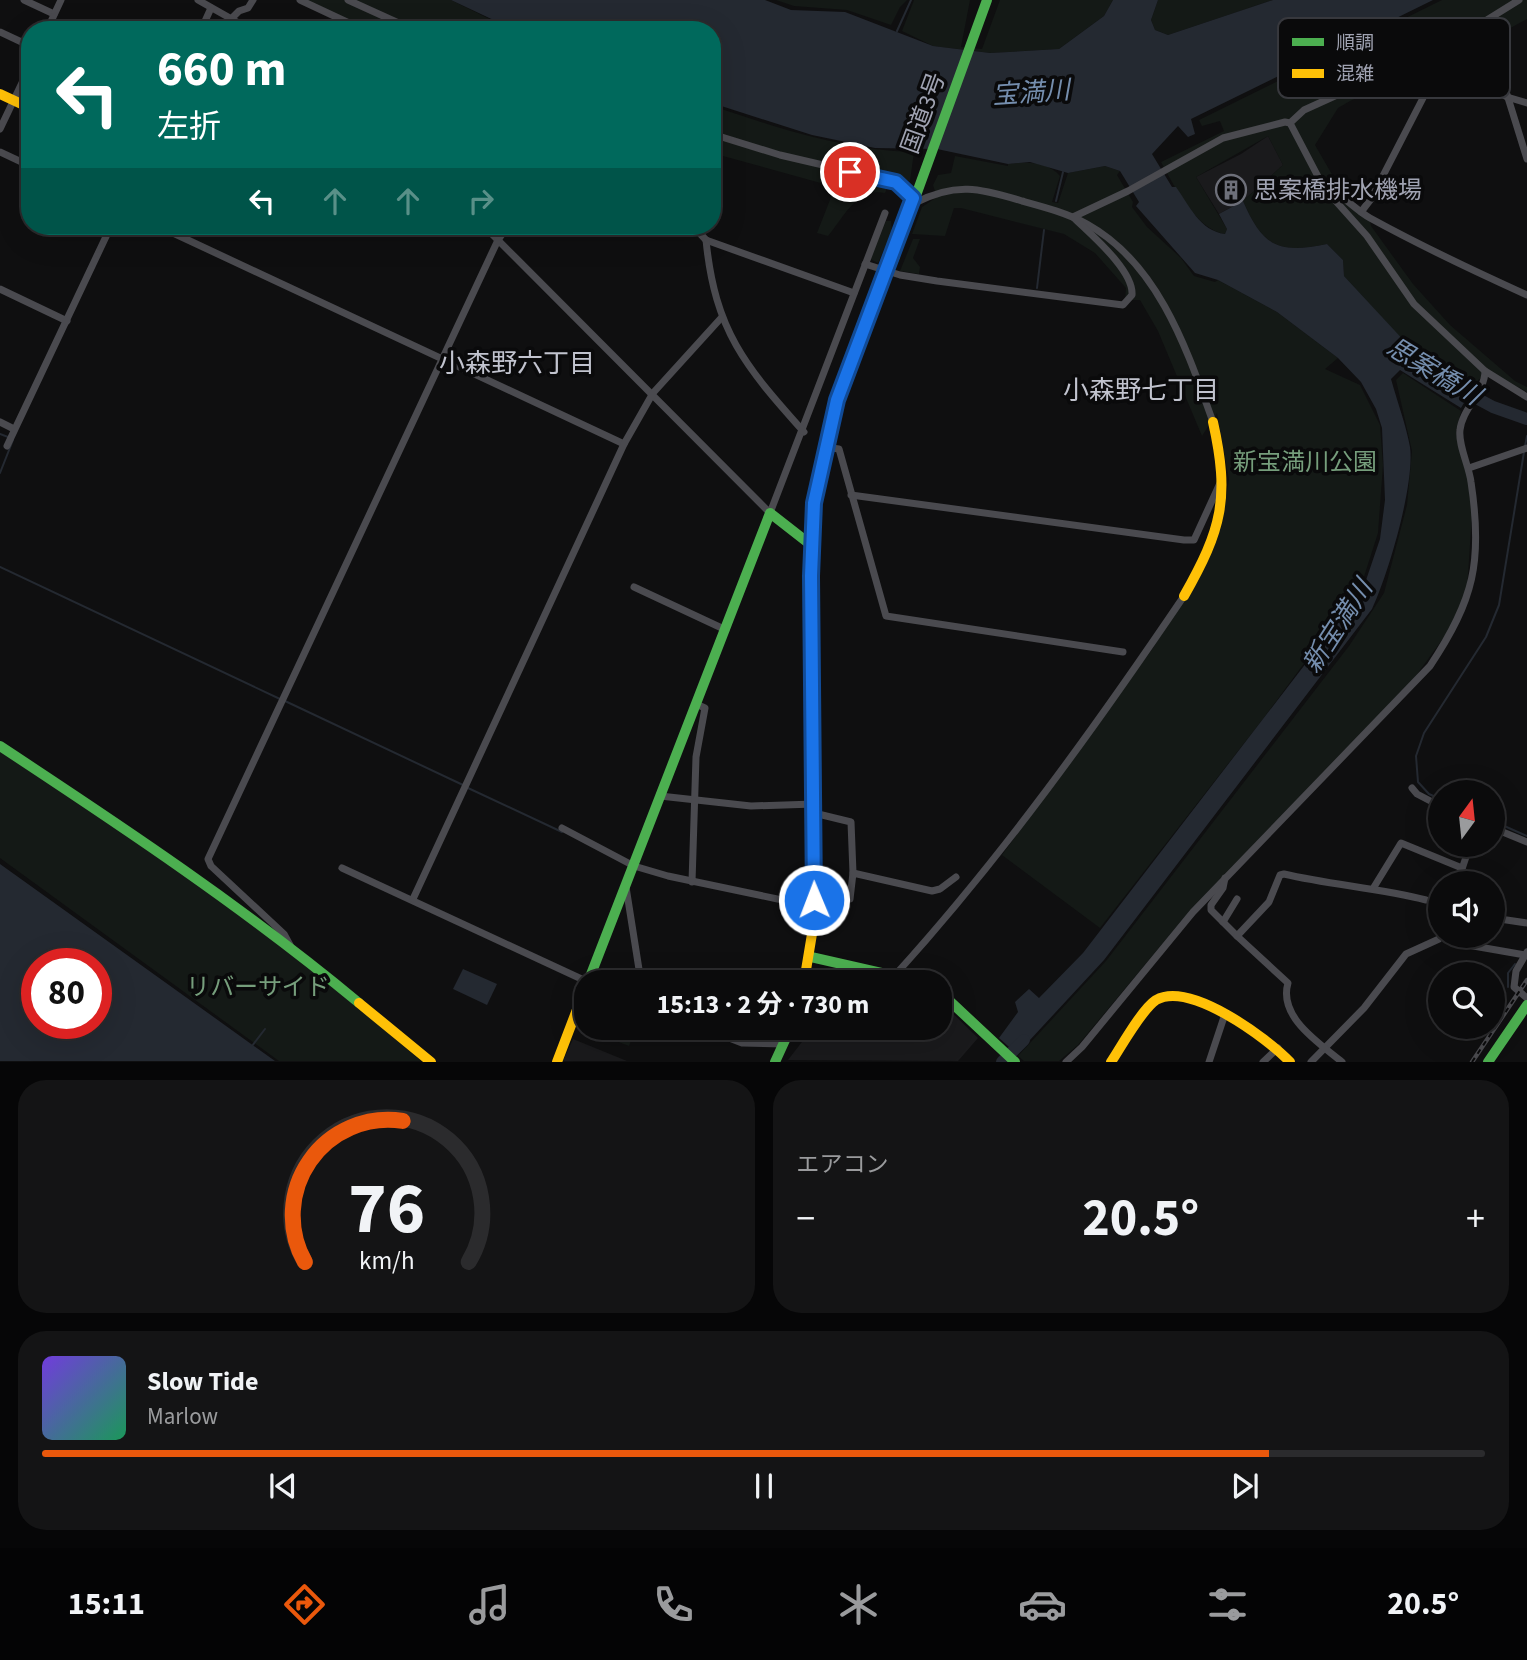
<!DOCTYPE html>
<html lang="ja">
<head>
<meta charset="utf-8">
<style>
  :root { --surface:#0b0b0c; --page:#141415; --text:#f1f3f6; --muted:#9a9b9d; --line:#2b2b2d; --accent:#ea580c }
  body { margin:0; font-family:"Source Sans 3","Noto Sans JP",sans-serif; background:var(--page); color:var(--text); height:100vh; display:flex; flex-direction:column; font-size:26px; white-space:nowrap }
  * { box-sizing:border-box; margin:0 }
  p { font-size:23px; color:var(--muted) }
  .icon { flex:none; width:38px; height:38px; fill:none; stroke:currentColor; stroke-width:2; stroke-linecap:round; stroke-linejoin:round }
  .map { position:relative; height:1062px; overflow:hidden }
  .panel { display:flex; flex-direction:column; gap:18px; padding:18px; background:#060607; flex:1 }
  .panel>* { flex:none }
  .guide { position:absolute; left:21px; top:21px; width:700px; height:214px; border-radius:28px; box-shadow:0 7px 28px #0002,0 0 0 2px var(--line); background:#00695c; color:#fff; overflow:hidden }
  .needle { width:46px; rotate:15deg }
  .tools { position:absolute; left:1428px; top:780px; display:grid; gap:14px }
  .tools a { display:grid; place-items:center; width:77px; height:77px; border-radius:50%; background:var(--surface); box-shadow:0 7px 28px #0002,0 0 0 2px var(--line); font-size:35px }
  .speed { position:absolute; left:21px; top:948px; display:flex; gap:14px; font-size:35px; font-weight:700; text-align:center }
  .speed>* { display:grid; place-content:center; width:91px; height:91px; border-radius:50%; background:var(--surface); box-shadow:0 7px 28px #0002,0 0 0 2px var(--line); line-height:1 }
  .speed .limit { border:10px solid #d22; background:#fff; color:#111 }
  .pin { position:absolute; display:grid; place-items:center; width:60px; height:60px; color:#fff; margin:-30px; border:4px solid #fff; border-radius:50%; box-shadow:0 2px 7px #0007 }
  .me { position:absolute; width:77px; margin:-38px; rotate:359deg; stroke-linejoin:round; filter:drop-shadow(0 0 5px #0008) }
  .turn { display:flex; align-items:center; gap:24px; height:147px; padding:0 21px; font-size:32px }
  .turn .icon { width:91px; height:91px; stroke-width:2.5 }
  .turn b { display:block; font-size:49px; line-height:60px }
  .lanes { display:flex; align-items:center; height:66px; padding:0 21px; background:#0003; justify-content:center; gap:35px; direction:ltr }
  .lanes .off { opacity:.35 }
  .big { font-size:52px; font-weight:700; line-height:1.1 }
  .panel .tile { flex:1; display:flex; flex-direction:column; justify-content:center; gap:10px; min-width:0; padding:0 24px; border-radius:28px; background:var(--page) }
  .panel .dial { align-items:center; gap:0 }
  .dial svg { height:182px; overflow:visible; fill:none; stroke:var(--line); stroke-width:7; stroke-linecap:round; text-anchor:middle }
  .dial text { fill:var(--text); stroke:none }
  .song { display:flex; align-items:center; gap:21px }
  .cover { width:84px; height:84px; border-radius:10px; background:linear-gradient(135deg,hsl(260 70% 55%),hsl(150 70% 35%)) }
  .played { height:7px; border-radius:4px; background:linear-gradient(90deg,var(--accent) 85%,var(--line) 85%) }
  .keys { display:flex; justify-content:space-around; direction:ltr }
  .heat { display:flex; justify-content:space-between; align-items:center; font-size:38px; direction:ltr }
  .panel .tiles { flex:1; display:grid; gap:18px; grid-template-columns:1fr 1fr }
  .tile:last-child { grid-column:span 2 }
  .trip { position:absolute; left:574px; top:970px; width:378px; height:70px; border-radius:28px; background:var(--surface); box-shadow:0 7px 28px #0002,0 0 0 2px var(--line); font-weight:700; line-height:70px; text-align:center }
  .dock { display:flex; height:112px; justify-content:space-around; align-items:center; background:#040405; color:var(--muted) }
  .dock .icon { width:49px; height:49px }
  .dock .current { color:var(--accent) }
  .dock b { font-size:32px; color:var(--text) }
  .map>svg:first-child { display:block }
  .built { fill:#1a1a1c }
  .green { fill:#141916 }
  .water { fill:#242931; fill-rule:evenodd }
  .lines { fill:none; stroke-linecap:round; stroke-linejoin:round }
  .stream { stroke:#242931; stroke-width:2 }
  .river { stroke:#242931; stroke-width:12 }
  .street { stroke:#4a4a4f; stroke-width:7 }
  .fast { stroke:#4caf50; stroke-width:10 }
  .slow { stroke:#ffc107; stroke-width:10 }
  .rail-casing { stroke:#4a4a4e; stroke-width:4.5 }
  .rail { stroke:#0a0a0b; stroke-width:2; stroke-dasharray:5; stroke-linecap:butt }
  .fast-bridge { stroke:#4caf50; stroke-width:12 }
  .route-casing { stroke:#114b97; stroke-width:18 }
  .route { stroke:#1a73e8; stroke-width:12 }
  .labels { text-anchor:middle; stroke-width:7; stroke-linejoin:round; paint-order:stroke }
  .street-label { font-size:24px; fill:#a0a3b2; stroke:#0a0a0b }
  .poi-label { font-size:24px; fill:#a0a3b2; stroke:#0a0a0b; text-anchor:start }
  .park-label { font-size:24px; fill:#769e7c; stroke:#0a0a0b }
  .water-label { font-size:26px; font-style:italic; fill:#758eae; stroke:#0a0a0b }
  .neighbourhood-label { font-size:26px; fill:#c1c3ce; stroke:#0a0a0b }
  .key { fill:#0a0a0b; stroke:#37383d; stroke-width:2 }
  .key-label { font-size:19px; fill:#a0a3b2 }
</style>
</head>
<body>
<div class="map">
<svg width="1527" height="1062" viewBox="0 0 1527 1062">
  <rect width="100%" height="100%" fill="#0f0f10"/>
  <g class="built">
    <path d="M1268 136 1283 165 1243 201 1219 214 1196 177 1241 154Z"/>
    <path d="M940 1001 978 1038 958 1061 788 1060 805 1038 819 1027H940Z"/>
    <path d="M573 1039 627 1061H563Z"/>
  </g>
  <g class="green">
    <path d="M306 0H451L512 30H370Z"/>
    <path d="M776 0H907L900 7 891 25 847 10 794 6Z"/>
    <path d="M914 0H970L961 47 982 49 1000 0H1113L1104 16 1059 49 990 53 933 46 902 31Z"/>
    <path d="M1158 0H1273L1168 35 1155 30 1151 20Z"/>
    <path d="M1442 0H1527V19L1494 37 1488 36 1475 42V49L1465 68 1446 59 1350 101 1338 108 1315 145 1337 183 1347 189 1358 212 1370 221 1371 226 1413 284 1450 325 1515 381 1527 387V392L1489 371 1476 382 1408 346 1344 276 1343 260 1327 244C1278 254 1263 247 1243 201L1283 165 1268 136 1196 177 1227 229 1225 234C1196 230 1173 184 1161 162L1224 131 1220 121 1202 126 1199 120Z"/>
    <path d="M712 106C779 128 842 150 914 152L910 181 891 178 885 193C857 187 844 217 828 236L817 233 835 187 712 153Z"/>
    <path d="M955 156 1008 166V164C1026 162 1047 161 1060 176L1052 202 1058 203 1068 173 1105 166 1120 171 1117 175 1133 202 1132 207 1147 227 1181 258 1194 276 1215 282 1218 280 1277 312 1338 358 1325 369 1360 385 1380 425 1383 465 1378 533 1361 586 1263 719 1100 928 1002 855 1153 648 1221 528 1229 480 1217 413 1202 436 1158 331 1140 300H1125L1126 288 1095 253 1064 234 961 208H954L945 236 912 234 922 207 937 197 933 185 938 175 951 173Z"/>
    <path d="M886 221H891L892 231 878 263 870 259Z"/>
    <path d="M913 239H920L913 258 920 267 919 274 900 271Z"/>
    <path d="M1403 373 1461 411 1456 433 1470 485 1472 515 1467 589 1455 622 1415 677 1193 907 1078 1045 1059 1061H1024L1018 1056 1106 961 1349 646 1384 593 1407 505 1412 451 1396 380Z"/>
    <path d="M0 750 112 824 288 948 421 1061H279L0 858Z"/>
    <path d="M595 1027 635 1029 629 1046 593 1032Z"/>
  </g>
  <g class="water">
    <path d="M451 0H765L791 10 845 12 933 46 990 53 1059 49 1104 16 1113 0H1158L1151 20 1155 30 1168 35 1273 0H1433L1191 119 1195 134 1188 137 1178 126 1152 154 1172 187H1176C1189 205 1200 231 1225 234L1227 229 1219 214 1243 201C1263 247 1278 254 1327 244L1343 260 1344 276 1408 345 1476 382 1461 408 1400 370 1391 379C1397 401 1406 425 1410 447 1415 484 1388 575 1372 609L1104 960 1017 1054 999 1038 1018 1012 1015 1002 1029 989 1039 998 1083 953 1363 589 1380 539 1385 500 1382 428 1376 409 1361 382 1338 358 1277 312 1218 280 1195 273 1136 206 1139 202 1120 171 1105 166 1068 173 1030 162 1008 164 937 149 875 148 812 135 712 103V30H515Z"/>
    <path d="M0 864 275 1061H0ZM96 964V1024H37V964Z"/>
    <path d="M463 969 497 984 487 1005 453 989Z"/>
  </g>
  <g class="lines">
    <g class="stream">
      <path d="M897 31 911 0"/>
      <path d="M1056 201 1063 172"/>
      <path d="M1037 288 1044 230"/>
      <path d="M0 434 8 437"/>
      <path d="M1525 446 1527 436"/>
      <path d="M0 473 13 440"/>
      <path d="M0 567 280 699"/>
      <path d="M285 701 463 785"/>
      <path d="M468 788 562 832"/>
      <path d="M1440 799 1429 794 1418 782 1416 756 1424 733 1486 637 1499 605 1524 452"/>
      <path d="M1493 821 1527 836"/>
      <path d="M1508 987V973L1515 964"/>
      <path d="M252 1046 265 1029"/>
    </g>
    <g class="river">
      <path d="M1454 386 1493 407 1527 419"/>
      <path d="M1002 1062 1024 1040"/>
    </g>
    <g class="street">
      <path d="M24 0 54 14"/>
      <path d="M198 0 251 30"/>
      <path d="M300 0 364 30"/>
      <path d="M348 0 414 30"/>
      <path d="M232 18 239 11 248 8 253 0"/>
      <path d="M47 30 61 0"/>
      <path d="M201 30 211 8"/>
      <path d="M0 32 30 46"/>
      <path d="M1445 46C1459 53 1475 36 1491 43L1527 159"/>
      <path d="M1290 123 1304 110 1445 46 1519 0"/>
      <path d="M0 129 30 66"/>
      <path d="M712 134 780 155 896 182 913 199"/>
      <path d="M0 152 30 166"/>
      <path d="M1324 188C1342 193 1354 209 1370 218 1421 246 1474 271 1527 295"/>
      <path d="M915 203C955 182 980 188 1022 201 1044 207 1067 213 1087 224 1159 264 1187 350 1213 422"/>
      <path d="M1361 212 1371 199 1440 65 1447 64 1507 97 1527 103"/>
      <path d="M158 226 624 444"/>
      <path d="M484 226 770 513 885 213"/>
      <path d="M693 226 706 240 854 293"/>
      <path d="M706 240C715 331 745 366 804 432"/>
      <path d="M865 264 900 275 937 281 1123 305 1132 295C1134 270 1089 233 1073 217L1128 191 1223 138 1285 122 1290 123 1324 188 1367 236 1414 304 1485 371C1485 392 1462 409 1460 430 1458 445 1469 466 1471 482 1483 561 1474 600 1430 666L1193 912 1082 1047 1066 1062"/>
      <path d="M0 289 67 321"/>
      <path d="M1485 371 1527 397"/>
      <path d="M0 422 14 429"/>
      <path d="M7 446 111 226"/>
      <path d="M825 447 839 449 886 616 1123 652"/>
      <path d="M1469 468 1527 448"/>
      <path d="M851 495 1184 540H1194L1221 481"/>
      <path d="M634 587 726 630"/>
      <path d="M1412 788 1417 794 1440 806"/>
      <path d="M660 796 751 806 814 804"/>
      <path d="M814 813 851 822 853 873"/>
      <path d="M562 828 634 866 668 876 787 901 850 899 853 873 932 891 940 889 956 877"/>
      <path d="M1493 828 1527 842"/>
      <path d="M342 868 588 982"/>
      <path d="M1225 878 1223 888 1211 905V910L1237 936"/>
      <path d="M692 882 696 757 705 708 696 704"/>
      <path d="M1457 884 1470 845"/>
      <path d="M626 887 641 982"/>
      <path d="M1374 887 1401 843 1462 868"/>
      <path d="M413 899 624 444 653 393 722 317"/>
      <path d="M1493 918 1527 923"/>
      <path d="M1223 922 1237 899"/>
      <path d="M1464 936 1462 944 1525 955"/>
      <path d="M290 945 284 934 211 866 208 859 498 240 508 226"/>
      <path d="M1527 952 1516 971 1514 987 1527 998"/>
      <path d="M896 974C1002 857 1096 726 1184 596"/>
      <path d="M701 1027 742 1043 784 1044"/>
      <path d="M1209 1062 1225 1014"/>
      <path d="M1263 1062 1278 1048"/>
      <path d="M1311 1062 1364 1008 1406 954 1439 939 1440 936"/>
      <path d="M1342 1062C1319 1043 1278 1017 1288 983L1237 936 1269 902 1280 875 1284 874C1331 885 1379 888 1426 900"/>
    </g>
    <g class="fast">
      <path d="M894 256 987 0"/>
      <path d="M812 645 814 503 837 400 880 289"/>
      <path d="M0 746C123 827 246 909 359 1003"/>
      <path d="M811 957 921 982"/>
      <path d="M588 982 770 513 811 545"/>
      <path d="M940 992 1015 1062"/>
      <path d="M775 1062 791 1027"/>
      <path d="M1488 1062 1527 1005"/>
    </g>
    <g class="slow">
      <path d="M0 94 30 108"/>
      <path d="M1184 596C1222 529 1230 498 1213 422"/>
      <path d="M804 982 814 922 812 645"/>
      <path d="M359 1003 431 1062"/>
      <path d="M557 1062 586 986"/>
      <path d="M1111 1062C1121 1047 1142 1009 1156 1000 1190 981 1267 1038 1290 1062"/>
    </g>
    <g class="rail-casing">
      <path id="rail" d="M1472 1062 1527 980"/>
    </g>
    <use href="#rail" class="rail"/>
    <path class="fast-bridge" d="M880 289 894 256"/>
  </g>
  <g class="lines">
    <g class="route-casing">
      <path id="route" d="M814 900 811 576 814 503 837 400 913 198 896 182 850 172"/>
    </g>
    <use href="#route" class="route"/>
  </g>
  <defs>
    <g id="building-ring" transform="scale(1.575)"><circle r="9.5" fill="#0a0a0b" stroke="#6d6f79" stroke-width="1.5"/><path d="M-4-6H4V6H1V3H-1V6H-4ZM-2.5-4.3h1.7v1.8h-1.7ZM.8-4.3h1.7v1.8H.8ZM-2.5-1h1.7V.8h-1.7ZM.8-1h1.7V.8H.8Z" fill="#6d6f79"/></g>
  </defs>
  <g fill-rule="evenodd">
    <use href="#building-ring" x="1231" y="190"/>
  </g>
  <g class="labels">
    <g class="street-label">
      <text transform="translate(923 113) rotate(-70)" y="8">国道3号</text>
    </g>
    <g class="poi-label">
      <text x="1254" y="198">思案橋排水機場</text>
    </g>
    <g class="park-label">
      <text x="1305" y="470">新宝満川公園</text>
      <text x="258" y="995">リバーサイド</text>
    </g>
    <g class="water-label">
      <text transform="translate(1031 92) rotate(-4)" y="9">宝満川</text>
      <text transform="translate(1434 371) rotate(31)" y="9">思案橋川</text>
      <text transform="translate(1337 626) rotate(-57)" y="9">新宝満川</text>
    </g>
    <g class="neighbourhood-label">
      <text x="517" y="372">小森野六丁目</text>
      <text x="1141" y="399">小森野七丁目</text>
    </g>
  </g>
  <rect x="1278" y="18" width="232" height="80" rx="10" class="key"/>
  <rect x="1292" y="38" width="32" height="8" fill="#4caf50"/>
  <rect x="1292" y="69" width="32" height="9" fill="#ffc107"/>
  <g class="key-label">
    <text x="1336" y="49">順調</text>
    <text x="1336" y="80">混雑</text>
  </g>
</svg>
<div class="tools">
<a><svg class="needle" viewBox="-14 -14 28 28"><path d="M0-13l5 13h-10z" fill="#e53935"/><path d="M0 13l5-13h-10z" fill="#9a9b9d"/></svg></a>
<a><svg class="icon" aria-label="sound" viewBox="0 0 24 24"><path d="M4 9h4l5-4v14l-5-4H4zM17 9q2 3 0 6"/></svg></a>
<a><svg class="icon" aria-label="search" viewBox="0 0 24 24"><circle cx="10" cy="10" r="6"/><path d="M15 15l6 6"/></svg></a>
</div>
<div class="speed"><div class="limit">80</div></div>
<div class="pin" style="left:850px;top:172px;background:#d93025"><svg class="icon" aria-label="arrive" viewBox="0 0 24 24"><path d="M6 21V4h12l-3 4 3 4H6"/></svg></div>
<svg class="me" style="left:814px;top:900px" viewBox="-20 -20 40 40"><circle r="17" fill="#1a73e8" stroke="#fff" stroke-width="3"/><path d="M0-11L8 9 0 5-8 9z" fill="#fff"/></svg>
<div class="trip">15:13 · 2 分 · 730 m</div>
<div class="guide">
<div class="turn"><svg class="icon" aria-label="left" viewBox="0 0 24 24"><path d="M17 20v-9H6M10 6l-5 5 5 5"/></svg><div><b>660 m</b>左折</div></div>
<div class="lanes"><svg class="icon" aria-label="left" viewBox="0 0 24 24"><path d="M17 20v-9H6M10 6l-5 5 5 5"/></svg><svg class="icon off" aria-label="ahead" viewBox="0 0 24 24"><path d="M12 20V5M6 11l6-6 6 6"/></svg><svg class="icon off" aria-label="ahead" viewBox="0 0 24 24"><path d="M12 20V5M6 11l6-6 6 6"/></svg><svg class="icon off" aria-label="right" viewBox="0 0 24 24"><path d="M7 20v-9h11M14 6l5 5-5 5"/></svg></div>
</div>
</div>
<section class="panel">
<div class="tiles">
<div class="tile dial"><svg viewBox="0 0 100 80">
<path d="M14 69A42 42 0 1 1 86 69"/>
<path d="M14 69A42 42 0 0 1 57 7" stroke="#ea580c"/>
<text x="50" y="56" font-size="32" font-weight="700">76</text>
<text x="50" y="72" font-size="11">km/h</text>
</svg></div>
<div class="tile"><p>エアコン</p>
<div class="heat"><a>−</a><b class="big">20.5°</b><a>+</a></div>
</div>
<div class="tile">
<div class="song"><i class="cover"></i><div><b>Slow Tide</b><p>Marlow</p></div></div>
<div class="played"></div>
<div class="keys"><svg class="icon" aria-label="previous" viewBox="0 0 24 24"><path d="M18 5L8 12l10 7zM5 5v14"/></svg><svg class="icon" aria-label="pause" viewBox="0 0 24 24"><path d="M8 5v14M16 5v14"/></svg><svg class="icon" aria-label="next" viewBox="0 0 24 24"><path d="M6 5l10 7-10 7zM19 5v14"/></svg></div>
</div>
</div>
</section>
<nav class="dock">
<b>15:11</b>
<svg class="icon current" aria-label="directions" viewBox="0 0 24 24"><path d="M12 3l9 9-9 9-9-9zM9 14v-3h6M13 9l2 2-2 2"/></svg>
<svg class="icon" aria-label="music" viewBox="0 0 24 24"><path d="M9 18V5l10-2v13"/><circle cx="6" cy="18" r="3"/><circle cx="16" cy="16" r="3"/></svg>
<svg class="icon" aria-label="phone" viewBox="0 0 24 24"><path d="M5 4h4l2 5-3 2q2 4 5 5l2-3 5 2v4C11 20 4 13 5 4z"/></svg>
<svg class="icon" aria-label="climate" viewBox="0 0 24 24"><path d="M12 3v18M4 7l16 10M4 17L20 7"/></svg>
<svg class="icon" aria-label="car" viewBox="0 0 24 24"><path d="M5 17H2v-5l4-1 3-4h7l3 4 3 1v5h-3M9 17h6M6 11h13"/><circle cx="7" cy="17" r="2"/><circle cx="17" cy="17" r="2"/></svg>
<svg class="icon" aria-label="filters" viewBox="0 0 24 24"><path d="M4 7h16M4 17h16"/><circle cx="9" cy="7" r="2"/><circle cx="15" cy="17" r="2"/></svg>
<b>20.5°</b>
</nav>
</body>
</html>
